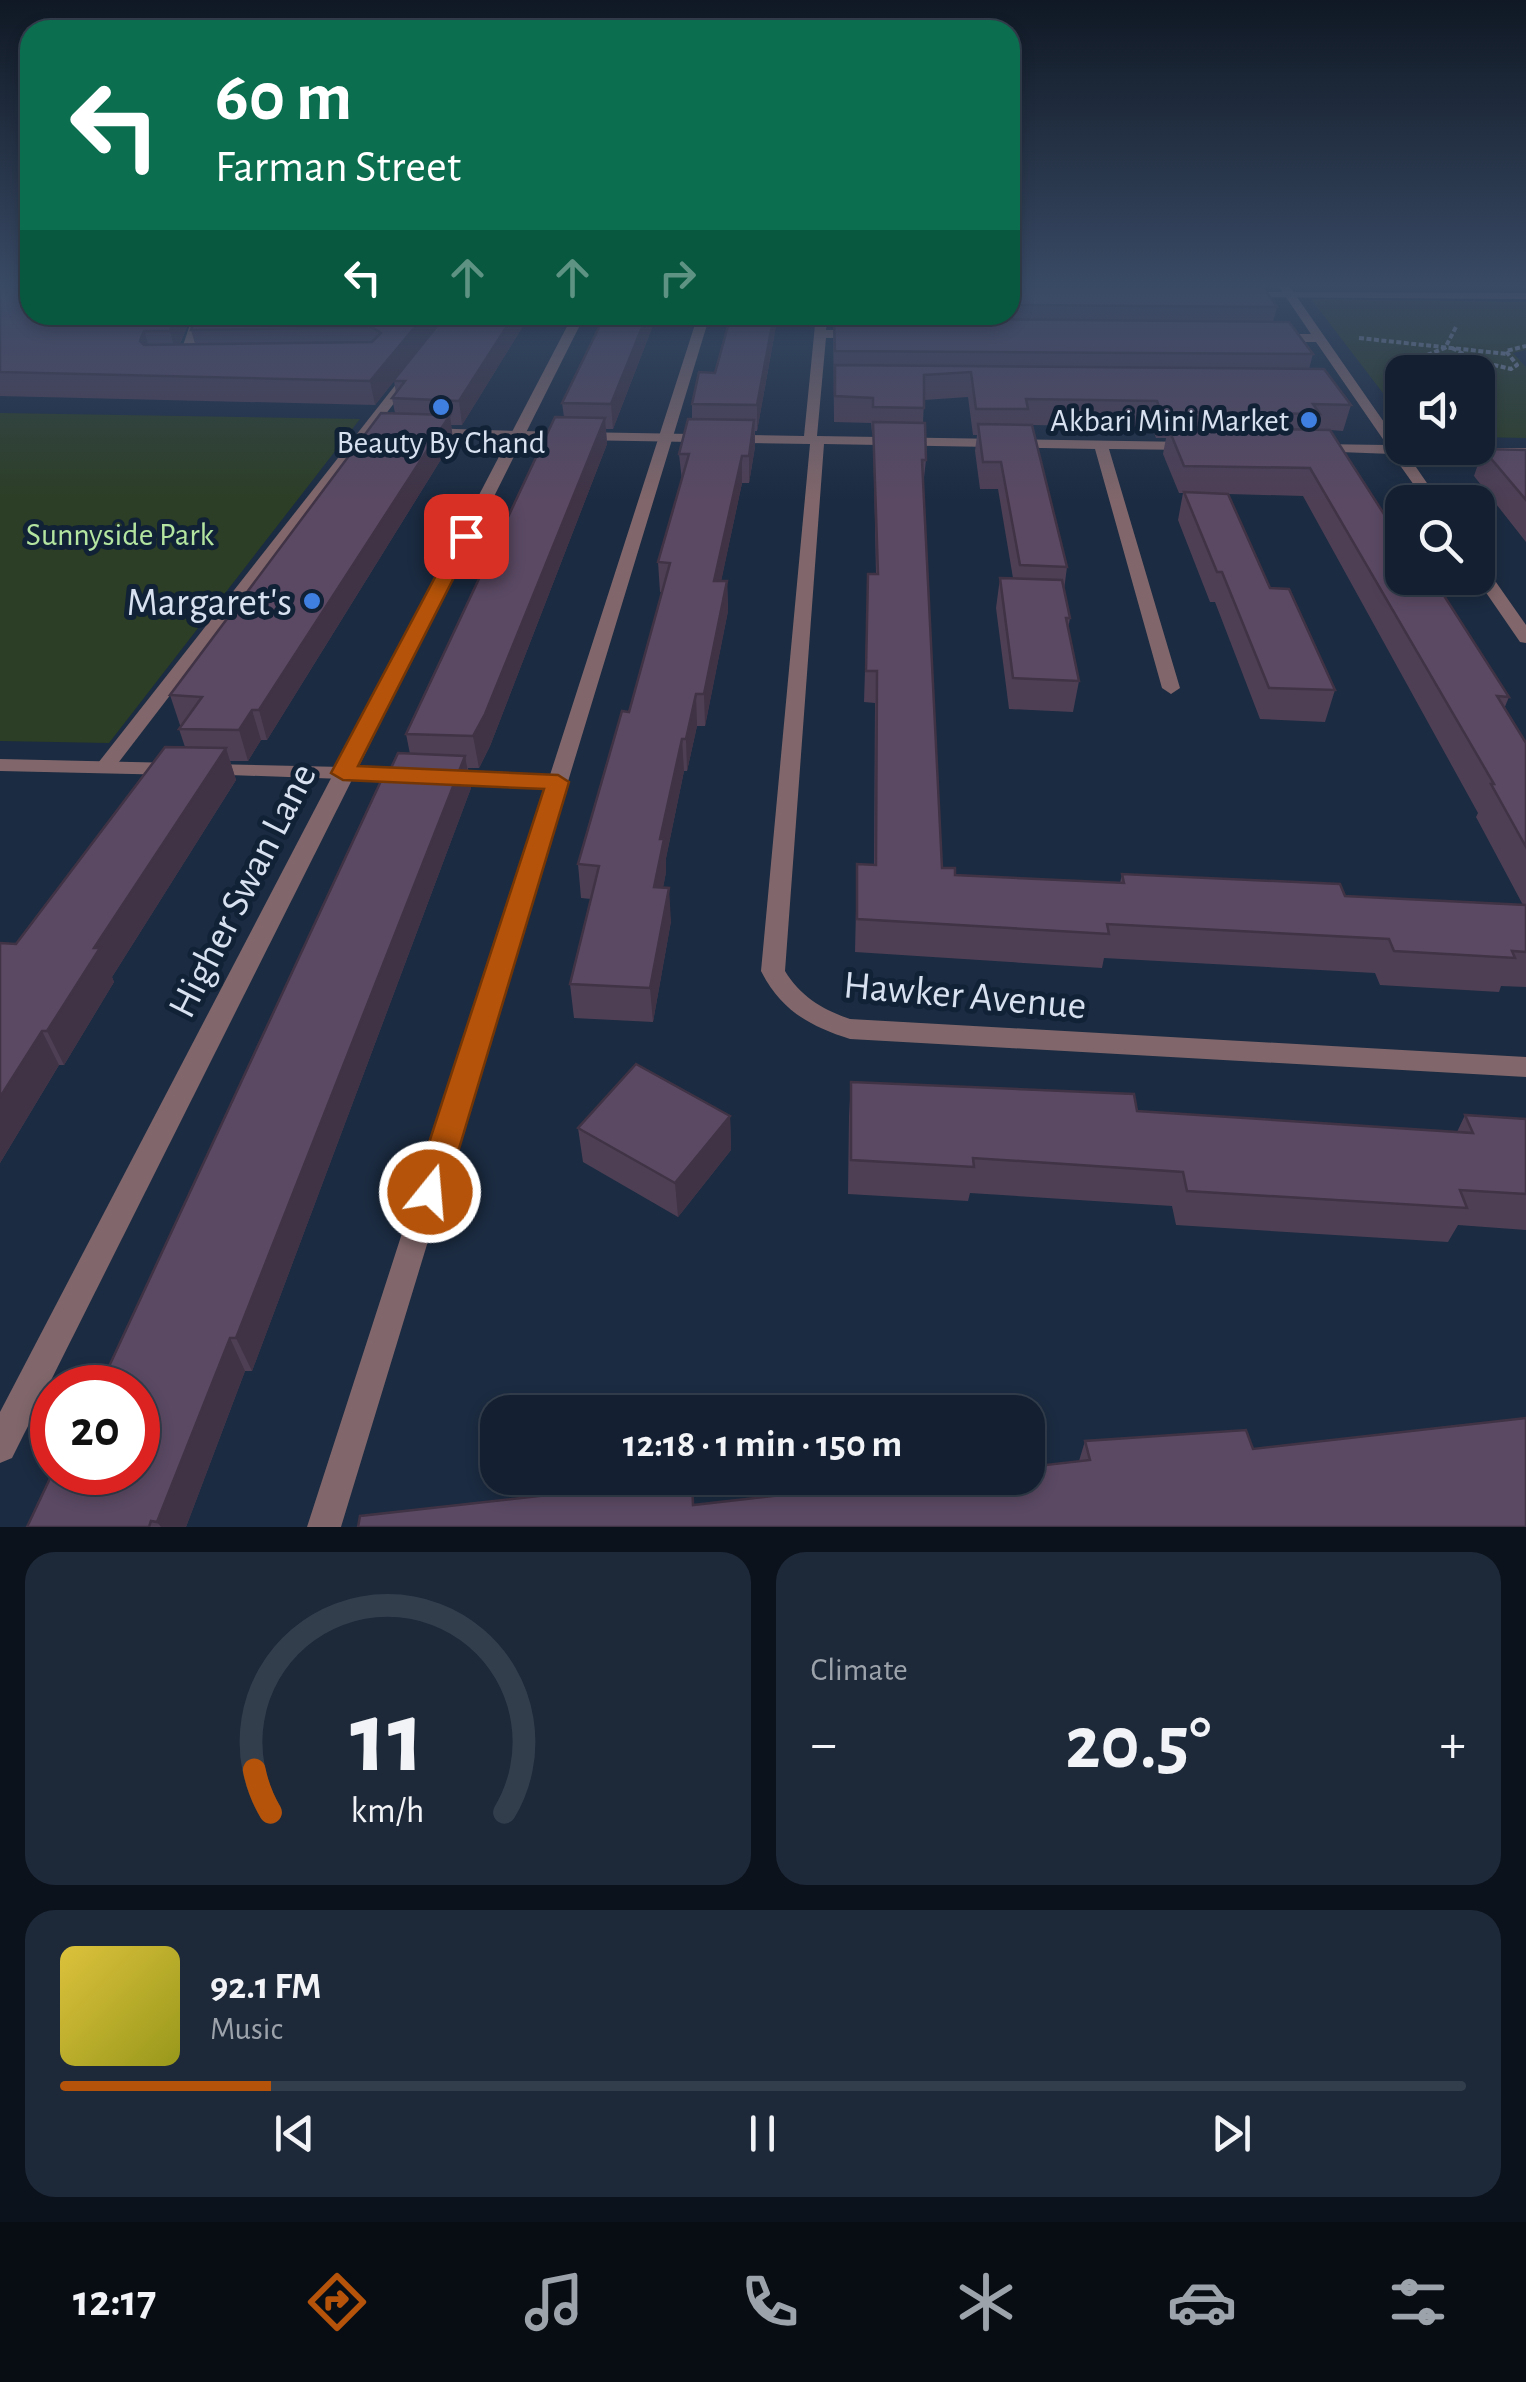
<!DOCTYPE html>
<html lang="en">
<head>
<meta charset="utf-8">
<style>
  :root { --surface:#142031; --page:#1d2839; --text:#f1f3f6; --muted:#9da3ab; --line:#333e4d; --accent:#b45309 }
  body { margin:0; font-family:"Alegreya Sans",sans-serif; background:var(--page); color:var(--text); height:100vh; display:flex; flex-direction:column; font-size:38px; white-space:nowrap }
  * { box-sizing:border-box; margin:0 }
  p { font-size:32px; color:var(--muted) }
  .icon { flex:none; width:55px; height:55px; fill:none; stroke:currentColor; stroke-width:2; stroke-linecap:round; stroke-linejoin:round }
  .map { position:relative; height:1527px; overflow:hidden }
  .drawer { display:flex; flex-direction:column; gap:25px; padding:25px; background:#0b121b; flex:1 }
  .drawer>* { flex:none }
  .guide { position:absolute; left:20px; top:20px; width:1000px; height:305px; border-radius:30px; box-shadow:0 5px 15px #0003,0 0 0 2px var(--line); background:#0b6e4f; color:#fff; overflow:hidden }
  .buttons { position:absolute; left:1385px; top:355px; display:grid; gap:20px }
  .buttons a { display:grid; place-items:center; width:110px; height:110px; border-radius:20px; background:var(--surface); box-shadow:0 5px 15px #0003,0 0 0 2px var(--line); font-size:50px }
  .speed { position:absolute; left:30px; top:1365px; display:flex; gap:20px; font-size:50px; font-weight:700; text-align:center }
  .speed>* { display:grid; place-content:center; width:130px; height:130px; border-radius:50%; background:var(--surface); box-shadow:0 5px 15px #0003,0 0 0 2px var(--line); line-height:1 }
  .speed .limit { border:15px solid #d22; background:#fff; color:#111 }
  .pin { position:absolute; display:grid; place-items:center; width:85px; height:85px; color:#fff; margin:-42px; border-radius:20px; box-shadow:0 5px 15px #0006 }
  .me { position:absolute; width:110px; margin:-55px; rotate:17deg; stroke-linejoin:round; filter:drop-shadow(0 0 8px #0008) }
  .turn { display:flex; align-items:center; gap:35px; height:210px; padding:0 30px; font-size:45px }
  .turn .icon { width:130px; height:130px; stroke-width:2.5 }
  .turn b { display:block; font-size:70px; line-height:85px }
  .lanes { display:flex; align-items:center; height:95px; padding:0 30px; background:#0003; justify-content:center; gap:50px; direction:ltr }
  .lanes .off { opacity:.35 }
  .big { font-size:75px; font-weight:700; line-height:1.1 }
  .drawer .widget { flex:1; display:flex; flex-direction:column; justify-content:center; gap:15px; min-width:0; padding:0 35px; border-radius:30px; background:var(--page) }
  .drawer .dial { align-items:center; gap:0 }
  .dial svg { height:260px; overflow:visible; fill:none; stroke:var(--line); stroke-width:7; stroke-linecap:round; text-anchor:middle }
  .dial text { fill:var(--text); stroke:none }
  .song { display:flex; align-items:center; gap:30px }
  .cover { width:120px; height:120px; border-radius:15px; background:linear-gradient(135deg,hsl(50 70% 55%),hsl(60 70% 35%)) }
  .played { height:10px; border-radius:5px; background:linear-gradient(90deg,var(--accent) 15%,var(--line) 15%) }
  .keys { display:flex; justify-content:space-around; direction:ltr }
  .heat { display:flex; justify-content:space-between; align-items:center; font-size:55px; direction:ltr }
  .drawer .tiles { flex:1; display:grid; gap:25px; grid-template-columns:1fr 1fr }
  .widget:last-child { grid-column:span 2 }
  .trip { position:absolute; left:480px; top:1395px; width:565px; height:100px; border-radius:30px; background:var(--surface); box-shadow:0 5px 15px #0003,0 0 0 2px var(--line); font-weight:700; line-height:100px; text-align:center }
  .tabs { display:flex; height:160px; justify-content:space-around; align-items:center; background:#080d14; color:var(--muted) }
  .tabs .icon { width:70px; height:70px }
  .tabs .active { color:var(--accent) }
  .tabs b { font-size:45px; color:var(--text) }
  .map>svg:first-child { display:block }
  .green { fill:#2c3e25 }
  .lines { fill:none; stroke-linecap:round; stroke-linejoin:round }
  .path { stroke:#818ea0; stroke-width:4; stroke-dasharray:5 2.5; stroke-linecap:butt }
  .service { fill:#81676b; fill-rule:evenodd }
  .minor { fill:#81676b; fill-rule:evenodd }
  .tertiary { fill:#81676b; fill-rule:evenodd }
  .wall { fill:#4e3f55; fill-rule:evenodd }
  .shaded-wall { fill:#403345 }
  .building { fill:#5b4963; stroke:#403345; stroke-width:2.5 }
  .route { fill:#b45309; stroke:#753606; stroke-width:2.5 }
  .shop-dot { fill:#3f7fe0; stroke:#112136; stroke-width:4 }
  .labels { text-anchor:middle; stroke-width:10; stroke-linejoin:round; paint-order:stroke }
  .far-poi-label { font-size:32px; fill:#d7e1f0; stroke:#112136; text-anchor:end }
  .far-park-label { font-size:32px; fill:#b3e4a0; stroke:#112136 }
  .poi-label { font-size:40px; fill:#d7e1f0; stroke:#112136; text-anchor:end }
  .street-label { font-size:40px; fill:#d7e1f0; stroke:#112136 }
</style>
</head>
<body>
<div class="map">
<svg width="1526" height="1527" viewBox="0 0 1526 1527">
  <rect width="100%" height="100%" fill="#1b2b41"/>
  <g class="green">
    <path d="M1311 299 1526 302V350L1513 353 1526 367V438L1478 437V372H1402V418Z"/>
    <path d="M0 413 360 419 109 743 0 741Z"/>
  </g>
  <g class="lines">
    <g class="path">
      <path d="M1359 338 1507 354"/>
      <path d="M1452 348 1477 361 1511 369 1517 365 1506 351 1526 346"/>
      <path d="M1402 393 1391 382V369L1445 348 1456 327"/>
    </g>
    <g class="service">
      <path d="M1242 292 1526 293V299L1238 297 1236 295Z"/>
      <path d="M698 315H710L341 1527H307L546 788 445 783 435 777 445 771 550 775Z"/>
      <path d="M408 369 418 372 112 771H98L95 767 98 763Z"/>
      <path d="M426 428 519 431 526 435 519 439 421 435 419 432Z"/>
      <path d="M343 767 411 770 421 776 411 782 336 777 333 773 336 769Z"/>
    </g>
    <g class="minor">
      <path d="M1279 287H1290L1402 448H1526V456L1407 454 1440 502H1426L1392 454 1313 451V445L1318 444 1387 445 1316 342H1277L1271 338 1277 334H1311Z"/>
      <path d="M193 315H205L190 361 184 365 178 361Z"/>
      <path d="M816 315H828L826 330H858L864 334 858 338H826L817 436 1189 442 1196 446 1189 450 1109 449 1180 688 1171 694 1162 688 1095 449 824 444 785 971C800 996 823 1010 850 1019L1526 1057V1077L850 1039C809 1026 781 1010 761 971L810 444 519 439 512 435 519 431 804 436Z"/>
      <path d="M1478 563 1484 565 1526 625V643L1520 642 1476 578Z"/>
      <path d="M0 759 176 763 186 769 176 775 0 771Z"/>
      <path d="M210 764 343 767 353 773 343 779 203 774 200 770Z"/>
    </g>
    <path class="tertiary" d="M573 315H585L12 1458 0 1463V1412Z"/>
  </g>
  <g class="wall">
    <path d="M0 287 192 315 180 344H195L191 330 196 315H530L462 425H451L453 440 267 740H261L248 761H230L236 780 112 977 114 982 64 1065H59L0 1163V943L16 944 185 747 179 729 181 725H180L170 695 395 413 392 398 396 393 394 381 375 405 0 396Z"/>
    <path d="M1010 287 1277 307 1273 322 1313 354 1309 369 1351 405 1343 431 1330 430 1436 594 1509 697 1504 709 1526 743V987L1501 986 1499 992 1380 985 1375 973 1104 958 1102 968 855 952 857 864 874 865 875 703 864 702 868 574H876L873 433H872L871 423 834 422 833 315H1010ZM968 397 973 435H977L975 451 980 489H998L1013 578H1000L996 608 1009 709 1073 712 1079 681 1068 629 1070 618 1064 590 1067 567 1032 425 1152 427 1156 438H1166L1163 454 1179 493H1183L1178 520 1210 602H1215L1260 719 1325 722 1335 690 1270 588 1228 494 1303 496 1478 813 1476 817 1523 905 1345 896 1122 874 1120 883 955 875 942 868 923 487 926 460 923 423 924 400Z"/>
    <path d="M605 315H657L613 429H606L607 444 490 746 479 768H468L471 788 252 1371H245L186 1527H27L105 1375 391 768 410 754 406 734 564 417 562 403Z"/>
    <path d="M778 315 757 431H755V447L749 483H742L721 581H727L728 611 705 726H697L687 771H684L666 858V872L663 887 671 921 653 1022 574 1018 570 984 591 899 581 898 578 864 629 712 662 592H660L658 562 682 481 679 454 692 419V404L715 373Z"/>
    <path d="M1483 449 1526 450V542L1474 476Z"/>
    <path d="M851 1082 1137 1111 1457 1132 1465 1115 1526 1119V1230L1458 1225 1448 1242 1176 1225 1172 1206 970 1193 968 1201 848 1194 849 1116Z"/>
    <path d="M730 1116 731 1150 678 1217 583 1162 578 1128Z"/>
    <path d="M1085 1441 1253 1449 1526 1527H358L693 1505 1079 1461Z"/>
  </g>
  <g class="shaded-wall">
    <path d="M176 315H192L176 353 170 331Z"/>
    <path d="M425 315H447L375 405 370 381Z"/>
    <path d="M514 315H530L462 425 459 401Z"/>
    <path d="M647 315H657L613 429 611 404Z"/>
    <path d="M774 315H778L757 431V405Z"/>
    <path d="M144 331 151 354 140 341Z"/>
    <path d="M450 415 453 440 267 740 259 710Z"/>
    <path d="M605 418 607 444 490 746 479 768 473 736Z"/>
    <path d="M754 420 755 447 749 483V456Z"/>
    <path d="M742 456V483L715 610 714 581Z"/>
    <path d="M727 581 728 611 705 726 704 694Z"/>
    <path d="M696 694 697 726 687 771 686 739Z"/>
    <path d="M252 710 261 740 248 761 239 730Z"/>
    <path d="M682 739 684 771 666 858V872L657 921 654 887 660 839Z"/>
    <path d="M226 748 236 780 112 977 114 982 64 1065 47 1031 94 948Z"/>
    <path d="M465 756 471 788 252 1371 236 1338Z"/>
    <path d="M669 888 671 921 653 1022 650 988Z"/>
    <path d="M42 1031 59 1065 0 1163V1097Z"/>
    <path d="M730 1116 731 1150 678 1217 675 1183Z"/>
    <path d="M230 1338 245 1371 186 1527H161L157 1522Z"/>
  </g>
  <g class="building">
    <path d="M0 287H30V315H176L170 331H144L140 341 144 345 372 342 381 333 372 327 191 330 196 315H425L370 381 0 372Z"/>
    <path d="M1010 287H1263L1277 307 1010 305Z"/>
    <path d="M446 315H514L459 401 392 398 405 381H393Z"/>
    <path d="M605 315H647L611 404 562 403Z"/>
    <path d="M731 315H774L757 405 692 404 699 372 715 373Z"/>
    <path d="M834 318 1289 322 1313 354 835 351Z"/>
    <path d="M835 365 1324 369 1351 405 1313 404 1320 414 1161 412 1157 401 1026 399 1028 409H976L971 372 924 375V408L873 407V398L835 396Z"/>
    <path d="M381 413 450 415 259 710H252L239 730 179 729 202 697 170 695Z"/>
    <path d="M555 417 605 418 485 714 473 736 406 734Z"/>
    <path d="M688 419 754 420 749 456H742L714 581H727L704 694H696L686 739H682L660 839H664L654 887 669 888 650 988 570 984 599 866 578 864 622 711 629 712 670 563 658 562 689 454H679Z"/>
    <path d="M873 422 925 423 926 460H922L942 868H955V875L1124 883 1122 874 1340 884 1345 896 1526 905V952L1512 951 1515 958 1394 951 1389 939 1107 924 1109 934 857 919V864L876 865 877 671H866L868 574H878Z"/>
    <path d="M978 424 1032 425 1067 567 1020 565 1001 462H983Z"/>
    <path d="M1168 427 1330 430 1402 542V578H1425L1436 594H1443L1509 697 1497 696 1526 743V847L1491 784H1494L1310 468 1184 466Z"/>
    <path d="M1483 449 1526 450V500Z"/>
    <path d="M1184 492 1228 494 1270 588 1289 589 1335 690 1269 688 1222 572H1217Z"/>
    <path d="M1000 578 1062 580 1070 618H1066L1079 681 1013 678Z"/>
    <path d="M165 747 226 748 94 948H100L47 1031H42L0 1097V943L16 944Z"/>
    <path d="M398 753 465 756 236 1338H230L157 1522 151 1521 149 1527H27L53 1472H138V1388H94L100 1375H105L387 768H391Z"/>
    <path d="M636 1064 730 1116 675 1183 578 1128Z"/>
    <path d="M851 1082 1134 1094 1137 1111 1473 1133 1465 1115 1526 1119V1194L1460 1190 1467 1208 1187 1191 1183 1172 973 1158 974 1167 851 1160Z"/>
    <path d="M1526 1418V1527H358L360 1516 692 1479 693 1505 933 1478H1028V1467L1090 1460 1085 1441 1246 1430 1253 1449Z"/>
  </g>
  <linearGradient id="sky" x2="0" y2="1"><stop stop-color="#0f1824"/><stop offset="0.57" stop-color="#394a65"/><stop offset="1" stop-color="#394a65" stop-opacity="0"/></linearGradient>
  <rect width="1526" height="501" fill="url(#sky)"/>
  <path class="route" d="M466 531 475 536 358 766 558 775 569 782 446 1192 441 1202 430 1206 418 1202 413 1192 544 789 343 780 331 773 457 536Z"/>
  <g class="shop-dot">
    <circle cx="441" cy="407" r="10"/>
    <circle cx="1309" cy="420" r="10"/>
    <circle cx="312" cy="601" r="10"/>
  </g>
  <g class="labels">
    <g class="far-poi-label">
      <text x="1289" y="431">Akbari Mini Market</text>
      <text x="441" y="453" text-anchor="middle">Beauty By Chand</text>
    </g>
    <g class="far-park-label">
      <text x="120" y="545">Sunnyside Park</text>
    </g>
    <g class="poi-label">
      <text x="292" y="615">Margaret's</text>
    </g>
    <g class="street-label">
      <text transform="translate(241 890) rotate(-63)" y="14">Higher Swan Lane</text>
      <text transform="translate(965 994) rotate(5)" y="14">Hawker Avenue</text>
    </g>
  </g>
</svg>
<div class="buttons">
<a><svg class="icon" aria-label="sound" viewBox="0 0 24 24"><path d="M4 9h4l5-4v14l-5-4H4zM17 9q2 3 0 6"/></svg></a>
<a><svg class="icon" aria-label="search" viewBox="0 0 24 24"><circle cx="10" cy="10" r="6"/><path d="M15 15l6 6"/></svg></a>
</div>
<div class="speed"><div class="limit">20</div></div>
<div class="pin" style="left:466px;top:536px;background:#d93025"><svg class="icon" aria-label="arrive" viewBox="0 0 24 24"><path d="M6 21V4h12l-3 4 3 4H6"/></svg></div>
<svg class="me" style="left:430px;top:1192px" viewBox="-20 -20 40 40"><circle r="17" fill="#b45309" stroke="#fff" stroke-width="3"/><path d="M0-11L8 9 0 5-8 9z" fill="#fff"/></svg>
<div class="trip">12:18 · 1 min · 150 m</div>
<div class="guide">
<div class="turn"><svg class="icon" aria-label="left" viewBox="0 0 24 24"><path d="M17 20v-9H6M10 6l-5 5 5 5"/></svg><div><b>60 m</b>Farman Street</div></div>
<div class="lanes"><svg class="icon" aria-label="left" viewBox="0 0 24 24"><path d="M17 20v-9H6M10 6l-5 5 5 5"/></svg><svg class="icon off" aria-label="ahead" viewBox="0 0 24 24"><path d="M12 20V5M6 11l6-6 6 6"/></svg><svg class="icon off" aria-label="ahead" viewBox="0 0 24 24"><path d="M12 20V5M6 11l6-6 6 6"/></svg><svg class="icon off" aria-label="right" viewBox="0 0 24 24"><path d="M7 20v-9h11M14 6l5 5-5 5"/></svg></div>
</div>
</div>
<section class="drawer">
<div class="tiles">
<div class="widget dial"><svg viewBox="0 0 100 80">
<path d="M14 69A42 42 0 1 1 86 69"/>
<path d="M14 69A42 42 0 0 1 9 56" stroke="#b45309"/>
<text x="50" y="56" font-size="32" font-weight="700">11</text>
<text x="50" y="72" font-size="11">km/h</text>
</svg></div>
<div class="widget"><p>Climate</p>
<div class="heat"><a>−</a><b class="big">20.5°</b><a>+</a></div>
</div>
<div class="widget">
<div class="song"><i class="cover"></i><div><b>92.1 FM</b><p>Music</p></div></div>
<div class="played"></div>
<div class="keys"><svg class="icon" aria-label="previous" viewBox="0 0 24 24"><path d="M18 5L8 12l10 7zM5 5v14"/></svg><svg class="icon" aria-label="pause" viewBox="0 0 24 24"><path d="M8 5v14M16 5v14"/></svg><svg class="icon" aria-label="next" viewBox="0 0 24 24"><path d="M6 5l10 7-10 7zM19 5v14"/></svg></div>
</div>
</div>
</section>
<nav class="tabs">
<b>12:17</b>
<svg class="icon active" aria-label="directions" viewBox="0 0 24 24"><path d="M12 3l9 9-9 9-9-9zM9 14v-3h6M13 9l2 2-2 2"/></svg>
<svg class="icon" aria-label="music" viewBox="0 0 24 24"><path d="M9 18V5l10-2v13"/><circle cx="6" cy="18" r="3"/><circle cx="16" cy="16" r="3"/></svg>
<svg class="icon" aria-label="phone" viewBox="0 0 24 24"><path d="M5 4h4l2 5-3 2q2 4 5 5l2-3 5 2v4C11 20 4 13 5 4z"/></svg>
<svg class="icon" aria-label="climate" viewBox="0 0 24 24"><path d="M12 3v18M4 7l16 10M4 17L20 7"/></svg>
<svg class="icon" aria-label="car" viewBox="0 0 24 24"><path d="M5 17H2v-5l4-1 3-4h7l3 4 3 1v5h-3M9 17h6M6 11h13"/><circle cx="7" cy="17" r="2"/><circle cx="17" cy="17" r="2"/></svg>
<svg class="icon" aria-label="filters" viewBox="0 0 24 24"><path d="M4 7h16M4 17h16"/><circle cx="9" cy="7" r="2"/><circle cx="15" cy="17" r="2"/></svg>
</nav>
</body>
</html>
